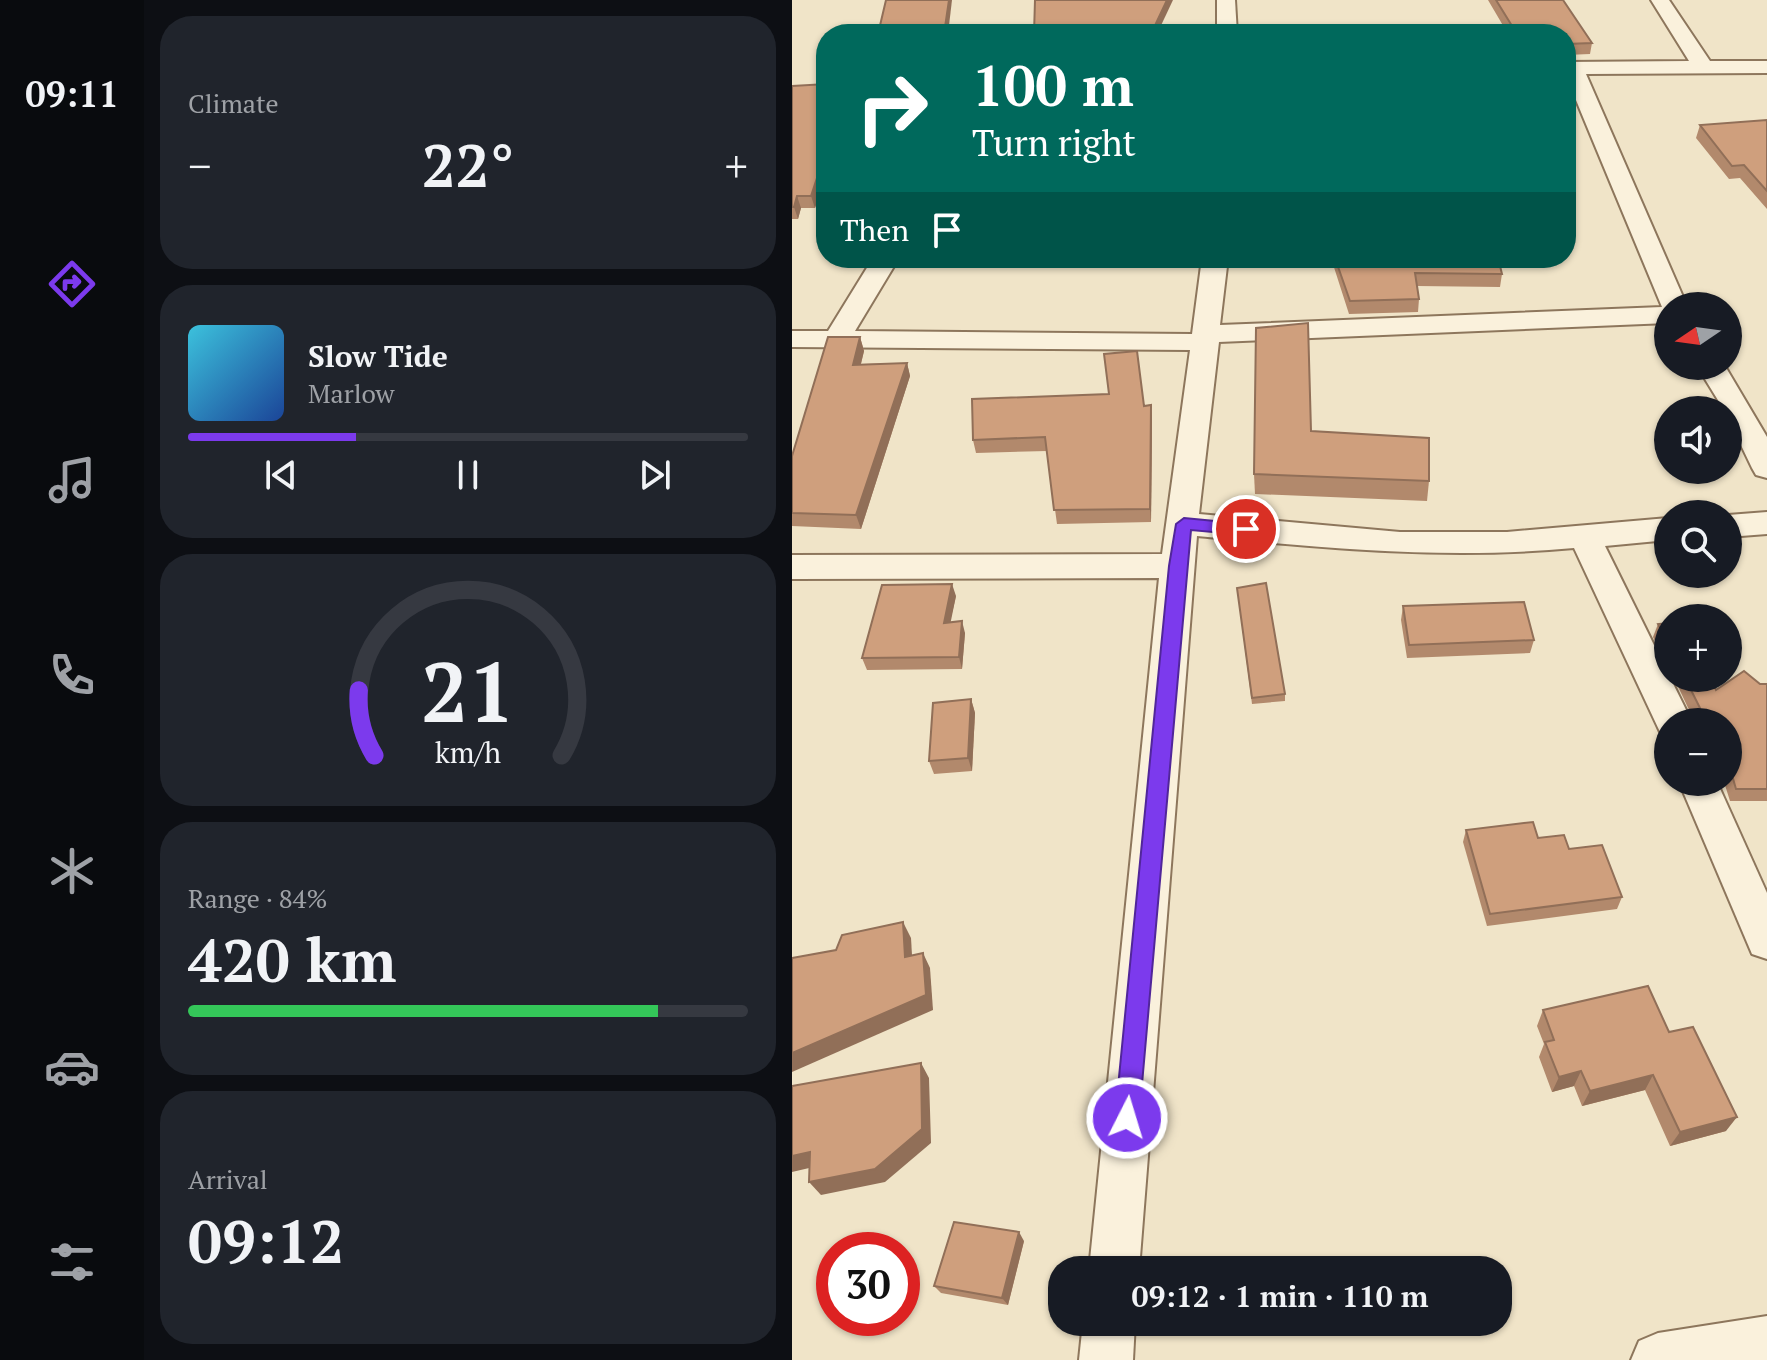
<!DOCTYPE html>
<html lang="en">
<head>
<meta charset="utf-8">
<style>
  :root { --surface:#171b24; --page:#20242c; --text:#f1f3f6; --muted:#9ea1a6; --line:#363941; --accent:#7c3aed }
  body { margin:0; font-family:"PT Serif",serif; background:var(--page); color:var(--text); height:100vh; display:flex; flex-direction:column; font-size:30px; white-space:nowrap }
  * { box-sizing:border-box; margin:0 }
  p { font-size:26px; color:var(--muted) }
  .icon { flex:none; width:44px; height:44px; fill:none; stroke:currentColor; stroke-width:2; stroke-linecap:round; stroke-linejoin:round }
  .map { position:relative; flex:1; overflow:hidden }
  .panel { display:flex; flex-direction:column; gap:16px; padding:16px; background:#0d0f14; width:648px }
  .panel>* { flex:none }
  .banner { position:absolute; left:24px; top:24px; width:760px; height:244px; border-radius:32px; box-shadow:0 2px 6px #0004; background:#00695c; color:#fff; overflow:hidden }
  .needle { width:52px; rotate:257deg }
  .tools { position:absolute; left:862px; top:292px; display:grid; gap:16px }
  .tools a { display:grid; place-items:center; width:88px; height:88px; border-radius:50%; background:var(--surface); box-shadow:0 2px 6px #0004; font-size:40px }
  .speed { position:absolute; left:24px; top:1232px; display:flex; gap:16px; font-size:40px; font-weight:700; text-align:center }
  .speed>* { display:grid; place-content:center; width:104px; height:104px; border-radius:50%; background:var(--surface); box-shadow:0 2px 6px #0004; line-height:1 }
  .speed .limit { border:12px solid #d22; background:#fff; color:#111 }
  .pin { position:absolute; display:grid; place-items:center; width:68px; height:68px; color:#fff; margin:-34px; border:4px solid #fff; border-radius:50%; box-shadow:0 2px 8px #0007 }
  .me { position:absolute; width:88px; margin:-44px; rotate:5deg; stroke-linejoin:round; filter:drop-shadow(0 0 6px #0008) }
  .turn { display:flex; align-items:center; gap:28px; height:168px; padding:0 24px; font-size:36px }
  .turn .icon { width:104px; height:104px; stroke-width:2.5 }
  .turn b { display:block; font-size:56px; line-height:68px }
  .then { display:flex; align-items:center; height:76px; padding:0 24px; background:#0003; gap:16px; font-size:30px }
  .big { font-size:60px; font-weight:600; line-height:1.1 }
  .panel .tile { flex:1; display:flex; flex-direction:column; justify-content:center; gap:12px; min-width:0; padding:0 28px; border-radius:32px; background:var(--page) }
  .panel .dial { align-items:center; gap:0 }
  .dial svg { height:208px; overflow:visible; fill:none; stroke:var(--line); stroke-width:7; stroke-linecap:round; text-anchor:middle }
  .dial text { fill:var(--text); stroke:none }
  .song { display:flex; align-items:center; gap:24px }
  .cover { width:96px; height:96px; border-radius:12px; background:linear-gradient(135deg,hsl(190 70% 55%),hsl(220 70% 35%)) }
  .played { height:8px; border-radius:4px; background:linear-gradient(90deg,var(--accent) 30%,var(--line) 30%) }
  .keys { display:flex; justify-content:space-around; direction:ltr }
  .heat { display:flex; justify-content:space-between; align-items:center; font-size:44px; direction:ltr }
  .charge { height:12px; border-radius:6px; background:linear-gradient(90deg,#34c759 84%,var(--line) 0) }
  .trip { position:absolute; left:256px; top:1256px; width:464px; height:80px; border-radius:32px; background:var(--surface); box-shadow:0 2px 6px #0004; font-weight:600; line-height:80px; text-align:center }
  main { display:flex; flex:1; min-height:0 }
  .tab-bar { display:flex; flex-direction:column; width:144px; justify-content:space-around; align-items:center; background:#090b0e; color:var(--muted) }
  .tab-bar .icon { width:56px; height:56px }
  .tab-bar .on { color:var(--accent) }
  .tab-bar b { font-size:36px; color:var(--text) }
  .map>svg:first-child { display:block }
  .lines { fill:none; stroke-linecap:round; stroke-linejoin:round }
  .minor-casing { stroke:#8d765c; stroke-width:4 }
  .minor { fill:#faf1dc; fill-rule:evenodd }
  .wall { fill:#b2896c }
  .shaded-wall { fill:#916f58 }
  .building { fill:#cf9f7d; stroke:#916f58; stroke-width:2 }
  .route { fill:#7c3aed; stroke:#51269a; stroke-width:2 }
</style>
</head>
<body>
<main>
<nav class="tab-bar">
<b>09:11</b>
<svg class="icon on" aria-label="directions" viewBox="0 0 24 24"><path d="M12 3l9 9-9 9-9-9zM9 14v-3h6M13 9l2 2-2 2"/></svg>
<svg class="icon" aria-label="music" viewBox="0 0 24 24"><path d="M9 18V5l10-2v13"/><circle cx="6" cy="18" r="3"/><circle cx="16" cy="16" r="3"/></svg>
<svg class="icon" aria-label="phone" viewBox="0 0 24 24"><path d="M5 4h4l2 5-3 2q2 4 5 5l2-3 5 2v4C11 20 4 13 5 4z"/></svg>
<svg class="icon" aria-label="climate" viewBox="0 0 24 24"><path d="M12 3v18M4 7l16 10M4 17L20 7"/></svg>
<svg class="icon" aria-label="car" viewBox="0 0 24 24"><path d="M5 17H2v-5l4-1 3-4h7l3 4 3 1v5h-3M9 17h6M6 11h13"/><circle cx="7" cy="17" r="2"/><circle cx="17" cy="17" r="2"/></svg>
<svg class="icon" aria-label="filters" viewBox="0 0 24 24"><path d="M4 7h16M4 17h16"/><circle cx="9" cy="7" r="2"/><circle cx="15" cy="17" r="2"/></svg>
</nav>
<section class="panel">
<div class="tile"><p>Climate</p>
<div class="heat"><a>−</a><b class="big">22°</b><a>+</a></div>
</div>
<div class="tile">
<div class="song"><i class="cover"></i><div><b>Slow Tide</b><p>Marlow</p></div></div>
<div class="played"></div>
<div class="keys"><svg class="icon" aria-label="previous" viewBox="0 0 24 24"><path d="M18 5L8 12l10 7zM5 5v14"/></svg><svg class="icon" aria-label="pause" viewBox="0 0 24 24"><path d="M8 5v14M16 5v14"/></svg><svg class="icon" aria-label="next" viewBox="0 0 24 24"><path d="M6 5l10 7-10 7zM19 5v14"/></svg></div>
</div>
<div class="tile dial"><svg viewBox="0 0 100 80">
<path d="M14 69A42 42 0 1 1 86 69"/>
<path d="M14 69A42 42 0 0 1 8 44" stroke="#7c3aed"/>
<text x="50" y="56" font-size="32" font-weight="700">21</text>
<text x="50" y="72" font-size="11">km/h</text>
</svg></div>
<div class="tile"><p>Range · 84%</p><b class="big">420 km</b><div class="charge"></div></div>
<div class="tile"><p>Arrival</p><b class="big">09:12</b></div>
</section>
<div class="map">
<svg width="975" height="1360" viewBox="0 0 975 1360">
  <rect width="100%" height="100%" fill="#f0e4c8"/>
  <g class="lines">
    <g class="minor-casing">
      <g id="minor">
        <path d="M425 0H443L445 34H425Z"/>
        <path d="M859 0H877L918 61H975V73L794 74 895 306H876V323L427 342 407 514 608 532H715L876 518V540L813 546 900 722H876V735L868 732 782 548C652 560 533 548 405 536L347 1270H297L367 578 0 579V555L370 554 398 350 0 347V331H36L81 258H107L63 331 400 334 410 258H436L428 325 870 307 774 76V62L897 61Z"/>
        <path d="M905 366H933L975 437V478L964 475 960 468 936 418V410H932Z"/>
        <path d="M975 512V534L936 537V515Z"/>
        <path d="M887 782H925L975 893V959L960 954Z"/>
        <path d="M975 1316V1360H839L847 1341 866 1333Z"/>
        <path d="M291 1322H343L341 1360H287Z"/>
      </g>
    </g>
    <use href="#minor" class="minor"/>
  </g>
  <g class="wall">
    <path d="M696 0H771L800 43 798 54 774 55V34H716Z"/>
    <path d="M34 84V175L23 208H9L6 219H0V86Z"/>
    <path d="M975 120V209L948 178 937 179 904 138 908 125Z"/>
    <path d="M539 258H706L710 274 708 287 625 286 627 299 626 312 557 314Z"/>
    <path d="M68 337 72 351 69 364 115 363 118 376 69 529 0 526V456Z"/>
    <path d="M359 405 360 418 359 522 265 524 255 451 184 453 181 440Z"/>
    <path d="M519 431 637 481 635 501 463 494 462 474Z"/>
    <path d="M445 588 493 694V701L460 704Z"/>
    <path d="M164 596 158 622 173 633 170 669 75 670 70 658Z"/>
    <path d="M611 606 742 640 738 653 615 658 609 620Z"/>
    <path d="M876 623V667L861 637 866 624Z"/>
    <path d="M882 678H919L924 690 975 684V801H938L932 782H936V722H890L894 712H898Z"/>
    <path d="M179 699 183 713 180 771 142 774 137 761Z"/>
    <path d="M674 830 746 838 777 849 830 897 825 909 695 926 671 842Z"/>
    <path d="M751 1010 877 1032 934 1131 878 1146 853 1090 790 1106 782 1086 760 1092 747 1057 752 1044 745 1026Z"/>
    <path d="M232 1241 216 1305 149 1293 142 1286Z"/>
  </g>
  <g class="shaded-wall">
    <path d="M157 0H160L156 34H152Z"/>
    <path d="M375 0H381L365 34H359Z"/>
    <path d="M32 157 34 162V175L23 208 19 196Z"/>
    <path d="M5 196 9 208 6 219 2 207Z"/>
    <path d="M68 337 72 351 65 379 61 365Z"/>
    <path d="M115 363 118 376 69 529 64 515Z"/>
    <path d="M359 405 360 418 359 522 358 509Z"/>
    <path d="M160 584 164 596 156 635 152 623Z"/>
    <path d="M170 621 173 633 170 669 167 657Z"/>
    <path d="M179 699 183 713 180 771 176 758Z"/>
    <path d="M111 922 119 938 121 972 113 957Z"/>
    <path d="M131 953 138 968 141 1010 0 1072V1053Z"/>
    <path d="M129 1063 137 1078 139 1143 93 1182 29 1195 17 1182Z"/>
    <path d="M789 1071 782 1086 760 1092 767 1077Z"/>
    <path d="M861 1075 853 1090 790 1106 798 1091Z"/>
    <path d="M945 1117 934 1131 878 1146 888 1132Z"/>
    <path d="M18 1152 30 1165 0 1172V1156Z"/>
    <path d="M227 1232 232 1241 216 1305 210 1298Z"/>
  </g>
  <g class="building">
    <path d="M94 0H157L152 34H86Z"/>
    <path d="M243 0H375L359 34H242Z"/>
    <path d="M704 0H771L800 43 774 44V34H725Z"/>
    <path d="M34 84V157H32L19 196H5L2 207H0V86Z"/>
    <path d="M975 120V191L952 165 940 166 908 125Z"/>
    <path d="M543 258H706L710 274 623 273 627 299 558 301Z"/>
    <path d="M516 323 519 431 637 438V481L462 474 464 328Z"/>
    <path d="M36 337H68L61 365 115 363 64 515 0 513V456Z"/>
    <path d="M345 351 352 406 359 405 358 509 262 510 253 437 181 440 180 399 317 394 312 354Z"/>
    <path d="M474 583 493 694 460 698 445 588Z"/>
    <path d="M160 584 152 623 170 621 167 657 70 658 90 585Z"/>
    <path d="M732 602 742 640 617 645 611 606Z"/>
    <path d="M876 623V644L866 624Z"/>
    <path d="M952 671 968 684H975V789H944L936 761V722H924L922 713 896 717 894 712H906L908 708 893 678H919L924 690Z"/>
    <path d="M179 699 176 758 137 761 141 703Z"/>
    <path d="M741 822 746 838 772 835 777 849 810 845 830 897 698 914 674 830Z"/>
    <path d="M111 922 113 957 131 953 134 995 0 1053V958L44 950 50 935Z"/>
    <path d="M856 986 877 1032 901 1027 945 1117 888 1132 861 1075 798 1091 789 1071 767 1077 753 1042 762 1040 751 1010Z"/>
    <path d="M129 1063 130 1129 83 1169 17 1182 18 1152 0 1156V1086Z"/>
    <path d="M162 1222 227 1232 210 1298 142 1286Z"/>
  </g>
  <path class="route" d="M392 518 454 524 462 529 454 535 399 530 347 1118 343 1127 335 1130 327 1127 323 1118 377 566 384 524Z"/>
</svg>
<div class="tools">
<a><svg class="needle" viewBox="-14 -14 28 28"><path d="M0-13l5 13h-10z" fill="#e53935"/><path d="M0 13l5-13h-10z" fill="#9ea1a6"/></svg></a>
<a><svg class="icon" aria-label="sound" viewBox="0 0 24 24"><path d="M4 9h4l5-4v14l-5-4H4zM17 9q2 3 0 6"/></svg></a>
<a><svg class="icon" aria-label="search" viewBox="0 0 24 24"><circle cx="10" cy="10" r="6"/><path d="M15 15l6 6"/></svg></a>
<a>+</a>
<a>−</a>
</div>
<div class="speed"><div class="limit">30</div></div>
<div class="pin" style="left:454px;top:529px;background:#d93025"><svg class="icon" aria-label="arrive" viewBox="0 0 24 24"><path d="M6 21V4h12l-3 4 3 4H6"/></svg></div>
<svg class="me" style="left:335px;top:1118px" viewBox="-20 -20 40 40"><circle r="17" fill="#7c3aed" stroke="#fff" stroke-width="3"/><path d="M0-11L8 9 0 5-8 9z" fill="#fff"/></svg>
<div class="trip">09:12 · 1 min · 110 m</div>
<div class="banner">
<div class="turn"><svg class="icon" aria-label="right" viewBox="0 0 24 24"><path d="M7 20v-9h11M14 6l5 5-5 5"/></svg><div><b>100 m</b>Turn right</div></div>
<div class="then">Then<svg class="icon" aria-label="arrive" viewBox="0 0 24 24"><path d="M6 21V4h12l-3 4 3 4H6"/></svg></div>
</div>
</div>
</main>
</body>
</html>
